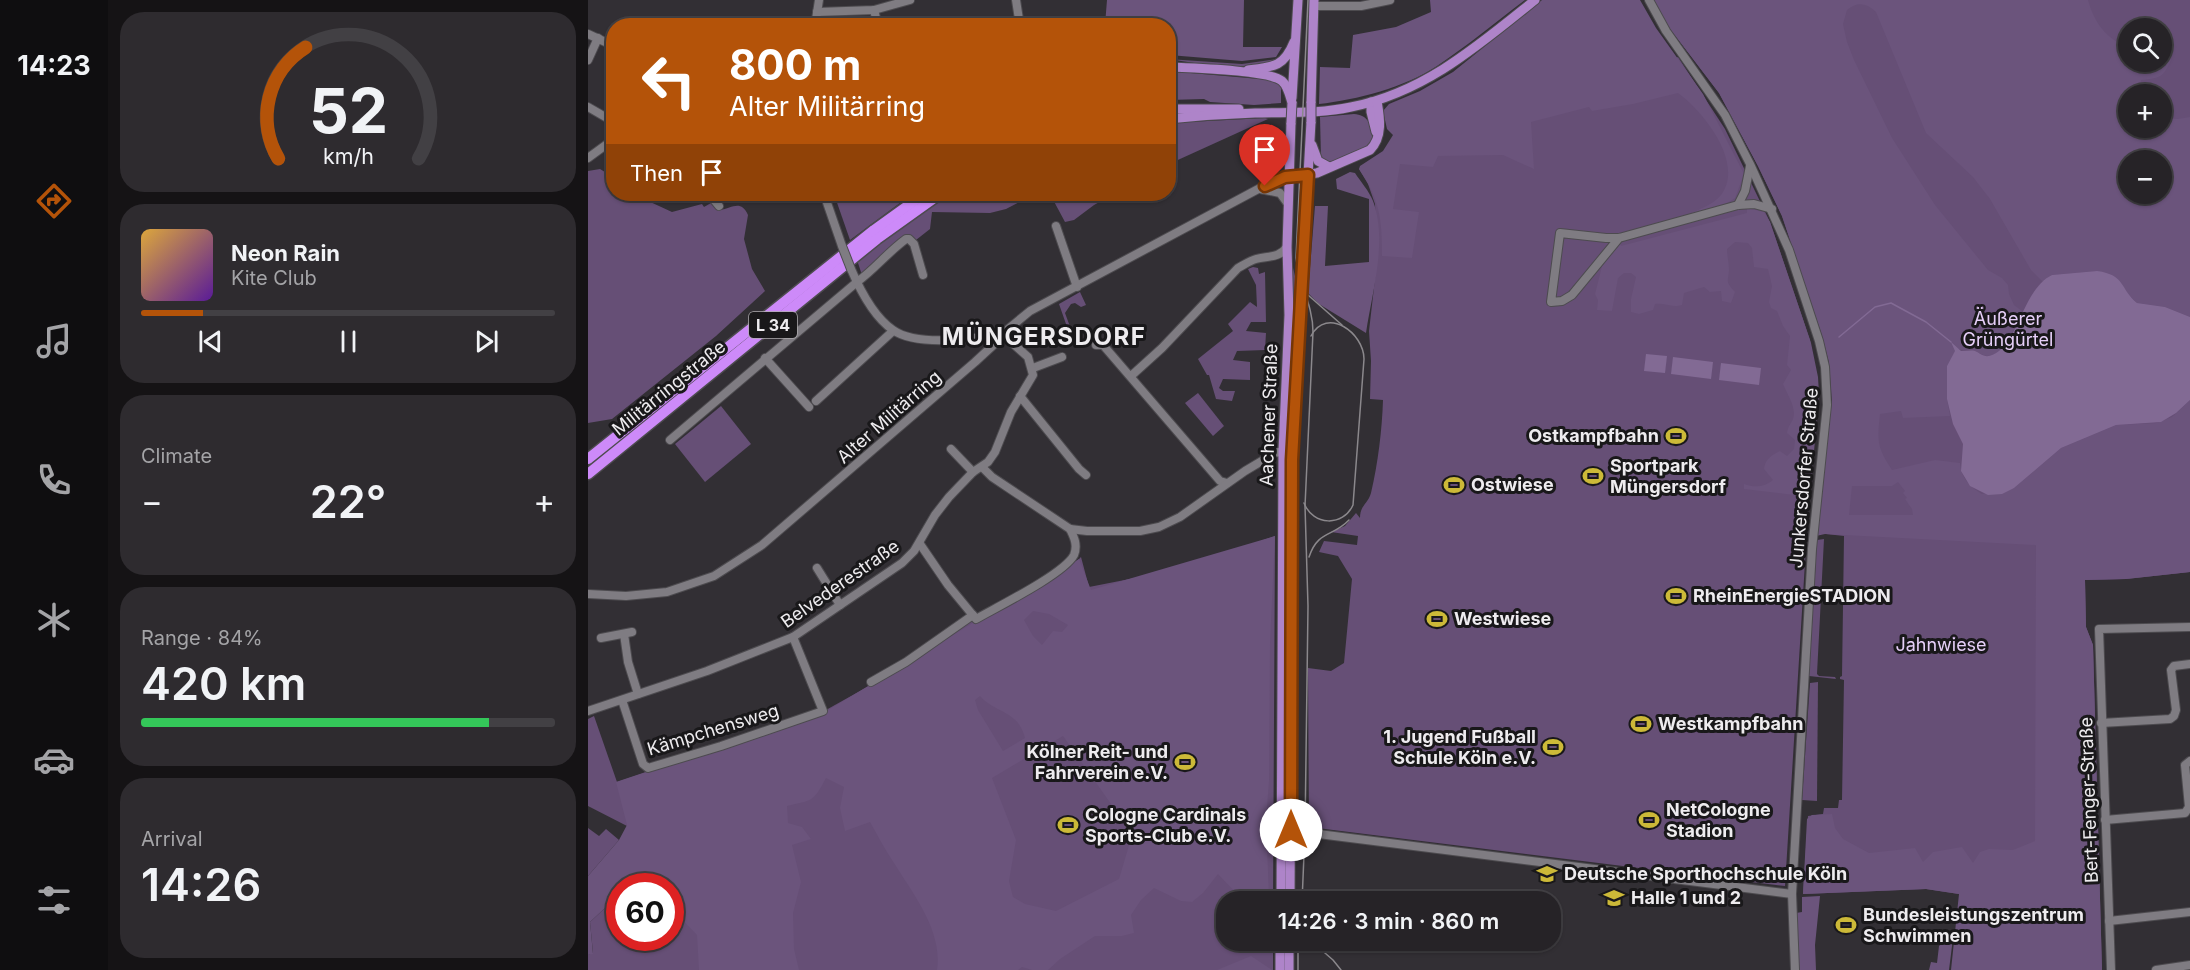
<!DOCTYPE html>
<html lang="en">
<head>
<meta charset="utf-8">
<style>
  :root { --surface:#262327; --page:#2e2b2f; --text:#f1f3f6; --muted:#a4a4a7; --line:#424044; --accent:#b45309 }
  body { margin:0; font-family:Inter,sans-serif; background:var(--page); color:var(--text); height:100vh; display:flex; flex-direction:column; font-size:22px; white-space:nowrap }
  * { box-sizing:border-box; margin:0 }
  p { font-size:20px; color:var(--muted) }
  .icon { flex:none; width:33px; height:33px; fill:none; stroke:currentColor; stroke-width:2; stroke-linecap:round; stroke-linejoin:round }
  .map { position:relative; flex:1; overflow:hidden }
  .drawer { display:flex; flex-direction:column; gap:12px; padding:12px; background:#151315; width:480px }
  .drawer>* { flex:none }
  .banner { position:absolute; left:18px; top:18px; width:570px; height:183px; border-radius:24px; box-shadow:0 2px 4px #0004,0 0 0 2px var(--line); background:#b45309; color:#fff; overflow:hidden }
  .controls { position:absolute; left:1530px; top:18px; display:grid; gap:12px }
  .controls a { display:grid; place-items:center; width:54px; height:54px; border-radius:50%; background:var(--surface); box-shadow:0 2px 4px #0004,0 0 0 2px var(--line); font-size:30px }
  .speed { position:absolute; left:18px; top:873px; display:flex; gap:12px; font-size:30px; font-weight:700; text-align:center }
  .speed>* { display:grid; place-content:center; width:78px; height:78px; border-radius:50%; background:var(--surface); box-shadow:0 2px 4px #0004,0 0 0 2px var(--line); line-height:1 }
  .speed .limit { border:9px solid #d22; background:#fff; color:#111 }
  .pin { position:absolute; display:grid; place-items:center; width:51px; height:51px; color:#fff; margin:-62px -26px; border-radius:50% 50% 50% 0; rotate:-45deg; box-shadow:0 0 6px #0007 }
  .pin .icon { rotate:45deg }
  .me { position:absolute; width:66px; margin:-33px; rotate:0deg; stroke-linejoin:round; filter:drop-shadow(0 0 4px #0008) }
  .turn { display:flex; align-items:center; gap:21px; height:126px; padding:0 24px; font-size:27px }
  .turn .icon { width:78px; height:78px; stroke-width:2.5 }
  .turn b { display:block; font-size:42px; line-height:51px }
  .then { display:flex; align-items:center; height:57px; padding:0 24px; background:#0003; gap:12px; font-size:22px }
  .big { font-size:45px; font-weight:600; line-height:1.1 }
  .drawer .widget { flex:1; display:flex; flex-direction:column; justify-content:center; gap:9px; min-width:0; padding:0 21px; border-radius:24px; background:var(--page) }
  .drawer .dial { align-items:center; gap:0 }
  .dial svg { height:156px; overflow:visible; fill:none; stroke:var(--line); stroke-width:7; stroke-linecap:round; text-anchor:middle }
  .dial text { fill:var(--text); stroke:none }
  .song { display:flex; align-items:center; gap:18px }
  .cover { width:72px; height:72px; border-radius:9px; background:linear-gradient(135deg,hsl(40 70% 55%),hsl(270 70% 35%)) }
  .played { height:6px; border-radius:3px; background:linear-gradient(90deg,var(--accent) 15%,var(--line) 15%) }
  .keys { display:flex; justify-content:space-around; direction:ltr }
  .heat { display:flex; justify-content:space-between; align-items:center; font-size:33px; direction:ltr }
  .charge { height:9px; border-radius:4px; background:linear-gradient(90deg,#34c759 84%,var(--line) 0) }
  .trip { position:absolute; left:628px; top:891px; width:345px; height:60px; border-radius:24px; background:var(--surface); box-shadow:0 2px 4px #0004,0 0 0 2px var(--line); font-weight:600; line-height:60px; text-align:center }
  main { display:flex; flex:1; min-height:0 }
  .dock { display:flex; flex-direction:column; width:108px; justify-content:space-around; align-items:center; background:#0f0e10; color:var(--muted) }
  .dock .icon { width:42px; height:42px }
  .dock .on { color:var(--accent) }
  .dock b { font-size:27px; color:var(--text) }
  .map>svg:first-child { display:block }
  .green { fill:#664f76; fill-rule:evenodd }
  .forest { fill:#6b547c; fill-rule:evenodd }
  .water { fill:#826a94 }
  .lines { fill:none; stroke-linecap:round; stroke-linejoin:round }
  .stream { stroke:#826a94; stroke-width:1.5 }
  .minor-casing { stroke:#4d4b4f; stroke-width:10 }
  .major-casing { stroke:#4d4b4f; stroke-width:11 }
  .highway-casing { stroke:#4d4b4f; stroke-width:13 }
  .minor { stroke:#7f7c82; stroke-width:8 }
  .major { stroke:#ae84c9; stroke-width:9 }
  .highway { stroke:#cd8af9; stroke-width:10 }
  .tram { stroke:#8b888c; stroke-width:1.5 }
  .minor-bridge-casing { stroke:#4d4b4f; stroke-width:10; stroke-linecap:butt }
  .major-bridge-casing { stroke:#4d4b4f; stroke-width:11; stroke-linecap:butt }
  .minor-bridge { stroke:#7f7c82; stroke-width:8 }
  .major-bridge { stroke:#ae84c9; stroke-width:9 }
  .route-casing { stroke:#753606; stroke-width:15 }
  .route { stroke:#b45309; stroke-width:10 }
  .labels { text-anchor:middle; stroke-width:6; stroke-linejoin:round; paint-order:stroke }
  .shield { fill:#19181a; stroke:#aeacaf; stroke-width:1.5 }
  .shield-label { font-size:16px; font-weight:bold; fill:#eeecef }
  .park-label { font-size:18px; fill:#e6cff8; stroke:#19181a }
  .street-label { font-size:18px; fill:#eeecef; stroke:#19181a }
  .poi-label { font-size:18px; font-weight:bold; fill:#eeecef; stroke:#19181a; text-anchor:start }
  .district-label { font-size:24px; font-weight:bold; letter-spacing:1.5px; fill:#eeecef; stroke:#19181a }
</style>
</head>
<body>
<main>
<nav class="dock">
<b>14:23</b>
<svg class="icon on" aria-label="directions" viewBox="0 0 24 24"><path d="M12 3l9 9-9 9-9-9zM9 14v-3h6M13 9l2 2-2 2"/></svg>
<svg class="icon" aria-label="music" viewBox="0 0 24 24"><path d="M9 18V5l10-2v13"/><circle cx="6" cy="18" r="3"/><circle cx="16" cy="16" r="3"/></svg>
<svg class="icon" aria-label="phone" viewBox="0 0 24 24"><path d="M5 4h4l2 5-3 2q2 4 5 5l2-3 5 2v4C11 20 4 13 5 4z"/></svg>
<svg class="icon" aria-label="climate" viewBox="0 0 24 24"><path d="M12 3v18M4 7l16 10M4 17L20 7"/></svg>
<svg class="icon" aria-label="car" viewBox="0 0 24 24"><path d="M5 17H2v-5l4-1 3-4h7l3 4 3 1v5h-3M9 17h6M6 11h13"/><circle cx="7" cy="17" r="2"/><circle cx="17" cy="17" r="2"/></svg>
<svg class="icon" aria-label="filters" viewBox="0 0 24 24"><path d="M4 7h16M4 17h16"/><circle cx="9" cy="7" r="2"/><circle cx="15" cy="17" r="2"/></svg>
</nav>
<section class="drawer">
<div class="widget dial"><svg viewBox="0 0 100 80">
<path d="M14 69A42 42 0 1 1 86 69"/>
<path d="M14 69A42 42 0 0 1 28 12" stroke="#b45309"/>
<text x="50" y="56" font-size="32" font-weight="700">52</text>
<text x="50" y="72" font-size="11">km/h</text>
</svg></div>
<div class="widget">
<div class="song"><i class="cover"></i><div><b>Neon Rain</b><p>Kite Club</p></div></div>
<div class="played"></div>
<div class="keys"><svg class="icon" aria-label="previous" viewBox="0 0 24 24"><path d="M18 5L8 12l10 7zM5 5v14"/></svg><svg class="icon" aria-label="pause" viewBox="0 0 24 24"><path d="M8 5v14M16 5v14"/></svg><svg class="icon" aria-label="next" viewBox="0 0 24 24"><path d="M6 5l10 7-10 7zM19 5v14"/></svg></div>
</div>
<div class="widget"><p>Climate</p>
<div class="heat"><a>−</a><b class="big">22°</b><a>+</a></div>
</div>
<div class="widget"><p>Range · 84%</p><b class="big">420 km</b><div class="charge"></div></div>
<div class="widget"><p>Arrival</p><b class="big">14:26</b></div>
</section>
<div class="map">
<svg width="1602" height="970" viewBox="0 0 1602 970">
  <rect width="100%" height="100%" fill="#322f34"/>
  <g class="green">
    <path d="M1064 0H1602V572L1538 579 1497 580 1498 627 1505 645 1514 970 1371 894 1338 889 1215 894 1220 816 1235 814 1236 808H1250L1251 800H1254L1256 680 1252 679V677L1254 676 1256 536 1229 533 1244 400 1241 362 1234 335 1194 216 1170 166 1131 93 1083 30ZM1540 28H1574V62H1540ZM1540 94H1574V128H1540ZM1540 160H1574V194H1540Z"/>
    <path d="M1090 57 1137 129 1182 222 1222 340 1231 394 1221 498 1197 886 721 827 720 668 743 671 756 663 764 579 750 556 731 552 736 541 769 545 770 536 743 532 757 526 768 513 772 518C772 505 780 504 783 493 790 463 794 430 795 400L782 399 783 361 781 331 788 270V232L787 204 780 184 771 169 795 152 803 140 1041 77Z"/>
    <path d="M580 59 654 64 690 59 691 61 649 67 626 66Z"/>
    <path d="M677 118 680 119 581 164V123Z"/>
    <path d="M12 169 25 177 26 194H45L84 212 114 204 116 207 123 203H127L132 210C144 208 153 199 160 215L156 239 164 269 177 291 128 336 24 419 0 423V171Z"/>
    <path d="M246 194H324L262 240Z"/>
    <path d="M359 194H439L441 197 418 209 402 213 344 212 342 229 328 240 324 236C305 235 289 265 274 275L269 260 332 212Z"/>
    <path d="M462 194H526L506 205 486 220 477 222Z"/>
    <path d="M702 264H704L710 288 703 433 699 441Z"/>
    <path d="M665 267 670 268 671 274 677 272 678 322H663L658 331 678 333 677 350 649 351 645 360 662 362V380L635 379 631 388 635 391H647L644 401 628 399 621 375H619L610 359 645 331 640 324 662 302 669 307 668 285 660 269Z"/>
    <path d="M492 292 498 305 493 307 487 303 483 304 477 313 488 343 485 344 471 304Z"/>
    <path d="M610 393 636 426 625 436 597 403Z"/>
    <path d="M133 406 163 444 117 482 87 444Z"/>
    <path d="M687 536 685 901 639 902V940L685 941V970H0V955L5 953 2 922 31 895 32 938H82V886H40L60 885 39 826 0 806V719L6 716 29 782 229 715 281 686 282 689 383 620 484 566 493 557 501 587 557 576 646 550Z"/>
    <path d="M1236 539 1229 674 1231 676 1247 677 1248 679 1221 676 1229 540Z"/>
    <path d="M1230 682 1229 801 1214 800 1222 683Z"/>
    <path d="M0 828 11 836 18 829 31 840 0 876Z"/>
  </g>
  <g class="forest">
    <path d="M519 0H656L655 47H694L688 57 654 61 581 55 580 26 517 25Z"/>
    <path d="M842 0H937C908 22 879 46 849 66 818 87 768 100 731 104L732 67 762 68 765 35 808 27 843 12Z"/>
    <path d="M954 0H1052L1068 28 1115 94 1156 174 1147 198 1128 210 1098 216C1109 210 1125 205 1133 195 1157 163 1115 111 1090 93L1045 104 1004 111 1001 107 943 122 946 169 915 155 850 156 845 167 812 164 805 209 831 212 824 258 794 256C794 219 792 200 771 169L772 166 795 151 805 135 799 129 795 111 801 104 832 91 865 72Z"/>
    <path d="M1064 0H1500C1506 22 1518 39 1540 47V62H1574V50L1579 51 1583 60C1575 78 1572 78 1553 80L1552 94H1540V128H1574V118L1590 119 1602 117V317L1577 307 1549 303 1540 294 1509 271 1464 275 1455 282 1443 270 1402 199 1385 177 1338 133 1288 12C1279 3 1269 1 1259 10L1255 24 1259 42 1266 60 1304 138 1347 205 1400 270 1414 278 1420 285 1421 294 1426 305 1434 311C1427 325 1419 356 1399 356 1394 356 1390 351 1385 351 1377 349 1375 351 1367 348V352L1359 366V399L1362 416 1315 418 1313 411 1292 414C1289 442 1289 447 1304 470L1347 460 1372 463C1373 478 1382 487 1394 494L1426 488 1473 448 1528 425 1569 423 1584 417 1602 400V572L1538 579 1497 580 1498 627 1505 645 1514 970H1363L1371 894 1338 889 1215 894 1219 819 1224 815 1244 814 1247 828 1255 839 1281 853 1327 848 1335 862 1345 852 1374 847 1385 863 1392 852 1401 849 1425 850 1447 841 1448 545 1237 534 1228 536 1244 400 1241 362 1234 335 1194 216 1170 166 1131 93 1083 30ZM1540 160H1574V194H1540ZM1310 482 1317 491 1315 493 1319 498 1317 499 1324 509 1325 515H1261L1264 486H1304Z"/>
    <path d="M580 71 683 80 693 84V103L666 105 622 102 616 99 581 100Z"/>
    <path d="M766 114C779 115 782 123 786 134L780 147 742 163 733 159 732 117Z"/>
    <path d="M762 172 767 173C773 182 781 191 785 201 800 241 784 292 778 333L731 304 720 293 727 206H740L737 266 781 262V199L749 189 748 179Z"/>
    <path d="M1159 208 1176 212 1182 222 1223 343 1230 377 1231 394 1222 497 1156 489V484C1167 488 1177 487 1185 480L1176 469C1177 459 1184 455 1192 451L1199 456 1206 449 1207 440 1199 433C1200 426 1203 424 1205 419 1209 408 1199 394 1195 384L1203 370 1199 365 1202 336 1195 326 1189 311 1183 308 1181 302 1184 286 1180 269 1166 267 1164 248 1160 243 1147 242 1139 249C1139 256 1141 263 1141 270 1140 283 1137 281 1147 292L1143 303 1134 301 1133 291 1122 292 1116 287 1096 293 1094 305C1083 308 1078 303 1067 304L1065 310 1051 314 1043 312V299L1048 277 1043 273H1036L1030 278 1024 311 1009 310 1010 300 1007 294 1015 262 1031 239 1033 246 1159 213Z"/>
    <path d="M687 536 682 643 681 781 678 821 681 897C652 900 649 894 630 874L615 893 604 902 593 901 566 888 553 900 543 915 546 933 534 936H507L472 959 460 970H444L434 967 430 970H349C355 931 325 894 306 863 297 850 290 836 282 822L257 831 252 808 256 787 238 778C225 803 224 800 199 806L200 823 214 827 223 839 204 845 213 882 205 913 206 949 211 970H111L109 935 83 908 82 886H32L31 895 2 922 5 954 0 955V876L31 840 39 825 28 782 237 712 491 559 503 590ZM445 611 461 614 480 625 474 632 465 631 454 645 445 636 436 620ZM392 696C408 714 430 710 437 738L415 751 390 710 387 700ZM475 736 540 828 542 842 531 879 468 911 437 904 425 897 421 881 428 840 404 778Z"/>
    <path d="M1232 896 1227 945 1228 970H1210L1208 913 1214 912V897Z"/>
    <path d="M1359 938H1365L1361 970H1341L1343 962 1349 963 1351 946Z"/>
    <path d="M663 956 684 970H629Z"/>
  </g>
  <g class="water">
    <path d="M1509 271C1538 275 1531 288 1549 303L1577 307 1602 317V400L1588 413 1573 422 1528 425 1473 448 1426 488 1414 494 1400 495 1382 486 1373 471 1375 444 1365 424 1359 399V366L1367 351 1363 342 1373 351C1378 351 1383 350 1387 351 1392 353 1395 357 1401 356 1430 350 1433 290 1464 275Z"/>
    <path d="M1058 354 1079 356 1077 373 1056 371Z"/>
    <path d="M1085 357 1125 362 1123 379 1083 374Z"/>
    <path d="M1133 363 1173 368 1171 385 1131 380Z"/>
  </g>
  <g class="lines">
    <path class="stream" d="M1251 337 1287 307 1303 303 1338 322 1363 342"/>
    <g class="minor-casing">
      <g id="minor">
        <path d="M428 0 432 26"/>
        <path d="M1061 0 1078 31 1137 115 1162 164 1201 250 1231 341 1237 367 1239 405 1224 549 1204 894 1207 970"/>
        <path d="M726 6H773L802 0"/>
        <path d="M286 10 290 26"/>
        <path d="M229 12 286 10 322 0"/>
        <path d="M227 26 231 0"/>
        <path d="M0 34 26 46"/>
        <path d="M0 60 10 38"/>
        <path d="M0 107 26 122"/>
        <path d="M0 158 26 139"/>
        <path d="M672 189 692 193 700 204"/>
        <path d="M121 194 131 206"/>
        <path d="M236 194 254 246"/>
        <path d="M1150 205 1157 191 1162 166"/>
        <path d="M468 226 489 287"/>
        <path d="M1031 238 984 295 974 301 963 302 972 233 1018 238H1031L1150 205 1166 204 1184 209"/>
        <path d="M508 345H515L632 481 639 483"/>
        <path d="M177 358 221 407"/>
        <path d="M445 368 474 357"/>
        <path d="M543 376 574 348 650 268C656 265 661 261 668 259 679 256 692 258 699 247"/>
        <path d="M432 396 491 469 498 475"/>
        <path d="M228 401 305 331"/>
        <path d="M82 440 269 282C287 269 300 252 318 239H321L326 244 335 275"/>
        <path d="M363 449 385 472"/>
        <path d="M394 467 404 477 482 529 499 531H552L571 527 592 517 657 471 687 453 695 451 705 436"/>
        <path d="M332 544 360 585 388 619C409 607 476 574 486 555 490 545 486 537 482 529"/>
        <path d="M229 568 252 605"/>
        <path d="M0 594 38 596 79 592 126 576 174 545 387 362 412 339 414 334 442 311 687 180 701 177"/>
        <path d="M36 634 40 662 50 694"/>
        <path d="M13 638 44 632"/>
        <path d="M283 682 318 662 385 615"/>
        <path d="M34 700 55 764 60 768 133 746 235 711 205 637"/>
        <path d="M0 711 119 671 205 637 314 563 326 551 347 515 361 497 385 472 400 462 407 452 423 412 445 375 440 357 414 334C385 339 329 347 305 330 286 317 272 290 263 269"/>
        <path d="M1513 723 1582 719 1586 716 1588 710 1583 670 1586 666 1602 664"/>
        <path d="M1517 820 1597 813 1601 807 1597 765 1602 761"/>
        <path d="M699 830 1204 894"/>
        <path d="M1521 921 1602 912"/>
        <path d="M1523 970 1511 629 1602 627"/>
        <path d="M1568 970 1602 965"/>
      </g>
    </g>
    <g class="major-casing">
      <g id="major">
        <path d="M580 67C601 68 681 70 694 81 700 86 702 96 704 103"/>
        <path d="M660 70C685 67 696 67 706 42"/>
        <path d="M704 98 710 0"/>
        <path d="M783 102V112L788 132"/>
        <path d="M723 103 726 0"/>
        <path d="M580 109H651"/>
        <path d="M580 119C609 116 638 114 667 113 700 112 731 114 763 107 836 93 891 45 947 0"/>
        <path d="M724 145 730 161 741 167"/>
        <path d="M701 177 729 173 782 150C795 137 792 118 789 101"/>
        <path d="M693 902 695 451 701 315 699 247 703 123"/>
        <path d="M702 902 704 460 723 122"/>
        <path d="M692 970V940"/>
        <path d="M701 970V940"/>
      </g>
    </g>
    <g class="highway-casing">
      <g id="highway">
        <path d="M0 459 286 230 336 194"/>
        <path d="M0 474 289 239 352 194"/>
      </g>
    </g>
    <use href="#minor" class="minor"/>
    <use href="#major" class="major"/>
    <use href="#highway" class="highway"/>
    <g class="tram">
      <path d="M720 295 754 325"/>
      <path d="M716 503C725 526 755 527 765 505L776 359C776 333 739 306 723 336"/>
      <path d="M721 557C730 530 745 537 761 520"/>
      <path d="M714 902 717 831 720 606 717 506 725 332C725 305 711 284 708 258L720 0"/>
      <path d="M722 940 745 960 753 970"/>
      <path d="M710 970V940"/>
    </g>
    <g class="minor-bridge-casing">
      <path id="minor-bridge" d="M254 246 263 269"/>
    </g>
    <g class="major-bridge-casing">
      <g id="major-bridge">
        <path d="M723 122V103"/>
        <path d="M703 123 704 103"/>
      </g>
    </g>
    <use href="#minor-bridge" class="minor-bridge"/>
    <use href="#major-bridge" class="major-bridge"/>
  </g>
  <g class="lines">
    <g class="route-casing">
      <path id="route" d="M677 186 697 177 720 175 704 460 703 830"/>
    </g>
    <use href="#route" class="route"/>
  </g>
  <defs>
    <g id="stadium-bare" transform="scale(1.62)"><path d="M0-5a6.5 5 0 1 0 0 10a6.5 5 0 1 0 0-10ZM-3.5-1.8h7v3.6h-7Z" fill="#ccb938" stroke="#19181a" stroke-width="2.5" paint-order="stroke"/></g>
    <g id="university-bare" transform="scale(1.62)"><path d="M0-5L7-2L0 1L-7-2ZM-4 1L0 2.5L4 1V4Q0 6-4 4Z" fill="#ccb938" stroke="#19181a" stroke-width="2.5" paint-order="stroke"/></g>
  </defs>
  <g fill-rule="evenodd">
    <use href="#stadium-bare" x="1088" y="436"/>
    <use href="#stadium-bare" x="1005" y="476"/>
    <use href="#stadium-bare" x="866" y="485"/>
    <use href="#stadium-bare" x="1088" y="596"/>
    <use href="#stadium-bare" x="849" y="619"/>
    <use href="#stadium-bare" x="1053" y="724"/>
    <use href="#stadium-bare" x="965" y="747"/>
    <use href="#stadium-bare" x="597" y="762"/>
    <use href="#stadium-bare" x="1061" y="820"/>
    <use href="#stadium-bare" x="480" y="825"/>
    <use href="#university-bare" x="959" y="874"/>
    <use href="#university-bare" x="1026" y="898"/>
    <use href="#stadium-bare" x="1258" y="925"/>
  </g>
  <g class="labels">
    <rect class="shield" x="161" y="312" width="48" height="26" rx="4.5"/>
    <g class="shield-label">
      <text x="185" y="331">L 34</text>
    </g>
    <g class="park-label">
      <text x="1420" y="325">Äußerer<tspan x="1420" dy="21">Grüngürtel</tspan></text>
      <text x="1353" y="651">Jahnwiese</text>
    </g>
    <g class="street-label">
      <text transform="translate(81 388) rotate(-39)" y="6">Militärringstraße</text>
      <text transform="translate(681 415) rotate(-88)" y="6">Aachener Straße</text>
      <text transform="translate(301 417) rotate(-41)" y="6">Alter Militärring</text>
      <text transform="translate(1216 478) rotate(-85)" y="6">Junkersdorfer Straße</text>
      <text transform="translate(252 584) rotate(-35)" y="6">Belvederestraße</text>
      <text transform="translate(125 730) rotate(-17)" y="6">Kämpchensweg</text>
      <text transform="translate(1501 800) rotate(-92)" y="6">Bert-Fenger-Straße</text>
    </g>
    <g class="poi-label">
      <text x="1071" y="442" text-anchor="end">Ostkampfbahn</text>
      <text x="1022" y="472">Sportpark<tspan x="1022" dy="21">Müngersdorf</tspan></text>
      <text x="883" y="491">Ostwiese</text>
      <text x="1105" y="602">RheinEnergieSTADION</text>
      <text x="866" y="625">Westwiese</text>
      <text x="1070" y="730">Westkampfbahn</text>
      <text x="948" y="743" text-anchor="end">1. Jugend Fußball<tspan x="948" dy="21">Schule Köln e.V.</tspan></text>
      <text x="580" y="758" text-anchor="end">Kölner Reit- und<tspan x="580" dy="21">Fahrverein e.V.</tspan></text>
      <text x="1078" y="816">NetCologne<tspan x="1078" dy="21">Stadion</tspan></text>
      <text x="497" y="821">Cologne Cardinals<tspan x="497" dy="21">Sports-Club e.V.</tspan></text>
      <text x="976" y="880">Deutsche Sporthochschule Köln</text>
      <text x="1043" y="904">Halle 1 und 2</text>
      <text x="1275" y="921">Bundesleistungszentrum<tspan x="1275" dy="21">Schwimmen</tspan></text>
    </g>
    <g class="district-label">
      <text x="456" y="345">MÜNGERSDORF</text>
    </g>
  </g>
</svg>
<div class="controls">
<a><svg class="icon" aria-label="search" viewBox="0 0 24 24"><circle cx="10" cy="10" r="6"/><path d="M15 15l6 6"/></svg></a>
<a>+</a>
<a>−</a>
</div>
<div class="speed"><div class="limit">60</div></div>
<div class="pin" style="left:677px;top:186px;background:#d93025"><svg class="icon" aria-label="arrive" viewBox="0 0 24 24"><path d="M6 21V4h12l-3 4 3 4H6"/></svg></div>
<svg class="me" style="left:703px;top:830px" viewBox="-20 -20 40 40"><circle r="19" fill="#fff"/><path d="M0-13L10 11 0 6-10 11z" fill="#b45309"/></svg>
<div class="trip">14:26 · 3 min · 860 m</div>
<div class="banner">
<div class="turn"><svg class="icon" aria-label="left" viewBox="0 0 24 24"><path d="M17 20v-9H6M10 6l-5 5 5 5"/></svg><div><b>800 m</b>Alter Militärring</div></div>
<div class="then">Then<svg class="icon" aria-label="arrive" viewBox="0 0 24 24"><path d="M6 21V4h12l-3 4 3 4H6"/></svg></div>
</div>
</div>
</main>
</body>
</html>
